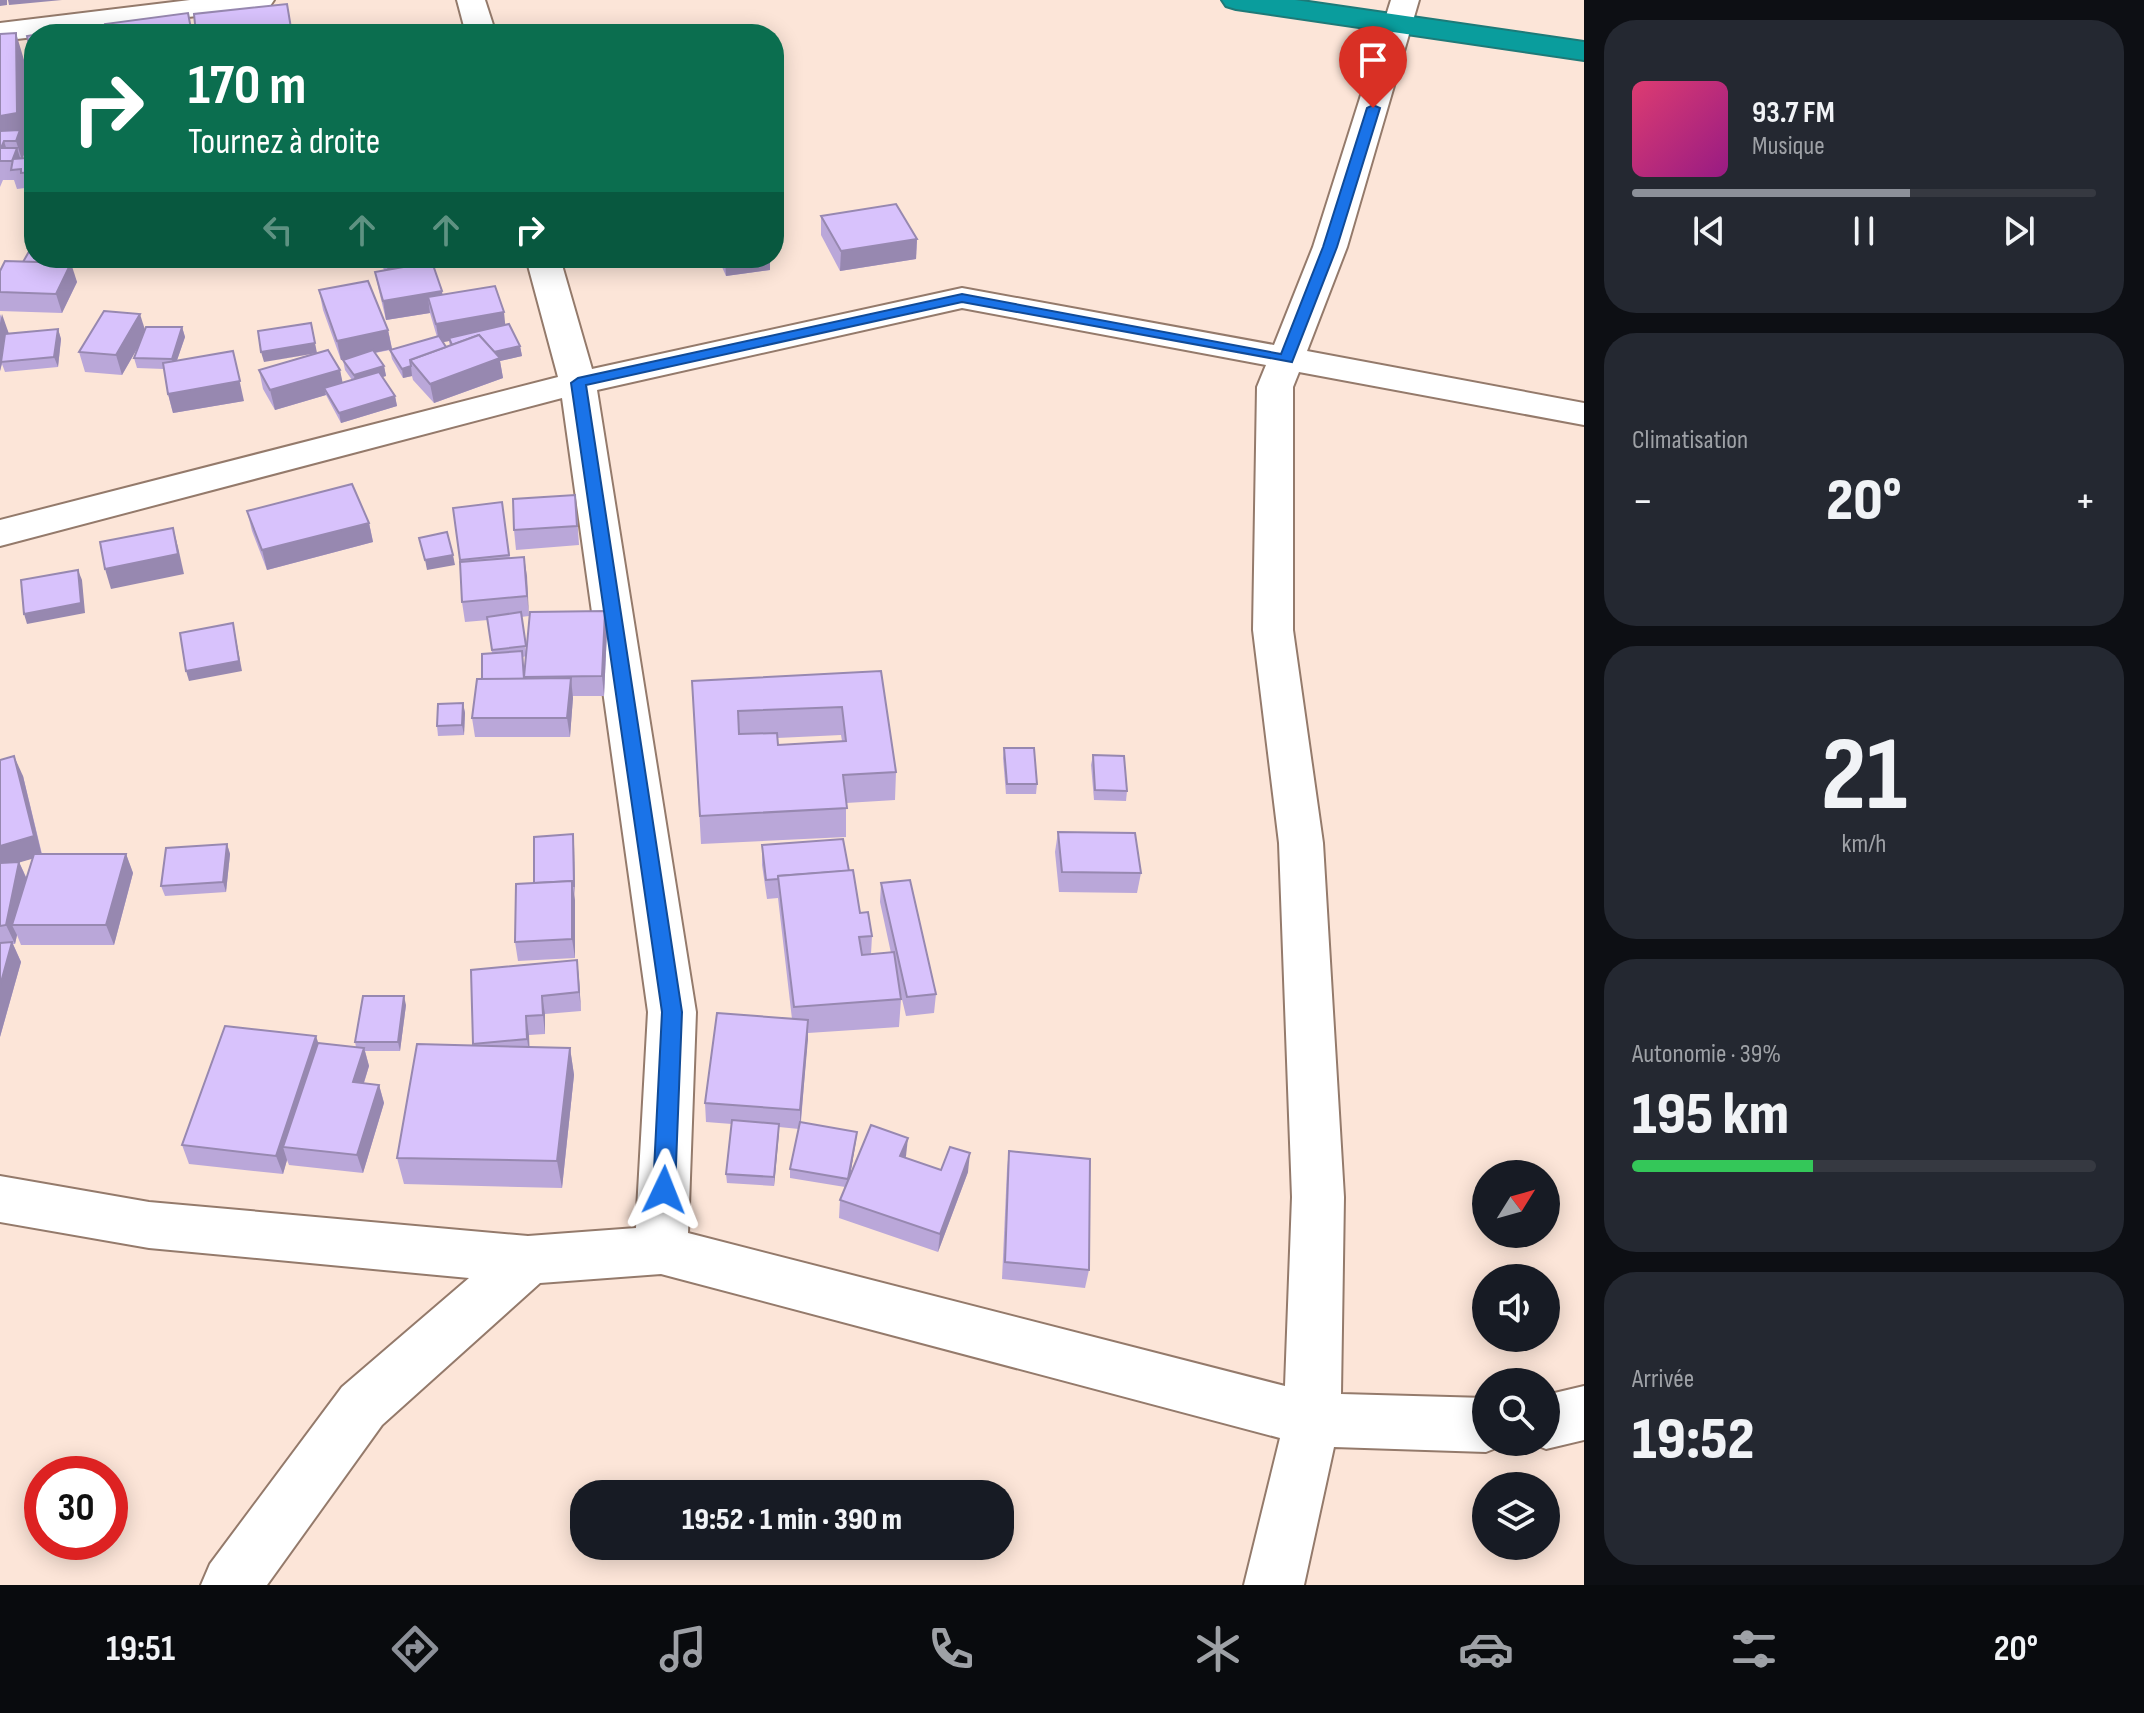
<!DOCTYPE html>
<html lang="fr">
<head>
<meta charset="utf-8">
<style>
  :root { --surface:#171b24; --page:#242831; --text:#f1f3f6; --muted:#9ea1a6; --line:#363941; --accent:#8c9099 }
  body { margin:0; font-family:"Sofia Sans Condensed",sans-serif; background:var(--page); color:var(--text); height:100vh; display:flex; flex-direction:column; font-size:30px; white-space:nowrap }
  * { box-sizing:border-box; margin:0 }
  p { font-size:26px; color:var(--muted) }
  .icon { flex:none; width:44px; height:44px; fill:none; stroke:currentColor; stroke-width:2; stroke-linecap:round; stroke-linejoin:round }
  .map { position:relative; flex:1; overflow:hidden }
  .details { display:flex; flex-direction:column; gap:20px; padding:20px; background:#0d0f14; width:560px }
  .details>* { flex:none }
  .guide { position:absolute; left:24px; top:24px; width:760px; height:244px; border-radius:32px; box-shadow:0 4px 20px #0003; background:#0b6e4f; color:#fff; overflow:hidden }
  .needle { width:52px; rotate:53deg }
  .buttons { position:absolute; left:1472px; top:1160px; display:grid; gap:16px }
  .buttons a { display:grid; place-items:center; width:88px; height:88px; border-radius:50%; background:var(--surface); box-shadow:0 4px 20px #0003; font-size:40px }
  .speed { position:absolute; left:24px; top:1456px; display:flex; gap:16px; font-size:40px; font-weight:700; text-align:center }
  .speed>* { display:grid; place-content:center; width:104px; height:104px; border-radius:50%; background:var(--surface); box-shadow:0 4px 20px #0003; line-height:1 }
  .speed .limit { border:12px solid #d22; background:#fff; color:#111 }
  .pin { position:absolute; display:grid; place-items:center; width:68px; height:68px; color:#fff; margin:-82px -34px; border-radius:50% 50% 50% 0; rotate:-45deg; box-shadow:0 0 8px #0007 }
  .pin .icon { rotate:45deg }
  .me { position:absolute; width:88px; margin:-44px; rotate:2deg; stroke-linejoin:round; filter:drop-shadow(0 0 6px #0008) }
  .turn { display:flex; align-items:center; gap:28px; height:168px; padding:0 32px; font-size:36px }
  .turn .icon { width:104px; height:104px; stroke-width:2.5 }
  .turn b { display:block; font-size:56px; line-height:68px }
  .lanes { display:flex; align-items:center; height:76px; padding:0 32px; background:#0003; justify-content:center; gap:40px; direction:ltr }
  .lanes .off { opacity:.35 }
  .big { font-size:60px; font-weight:800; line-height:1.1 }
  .details .tile { flex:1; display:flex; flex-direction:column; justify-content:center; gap:12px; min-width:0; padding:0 28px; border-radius:32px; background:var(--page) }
  .details .dial { align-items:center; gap:0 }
  .dial b { font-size:104px; line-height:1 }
  .song { display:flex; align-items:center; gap:24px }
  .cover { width:96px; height:96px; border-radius:12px; background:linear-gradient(135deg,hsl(340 70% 55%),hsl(310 70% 35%)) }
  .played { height:8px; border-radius:4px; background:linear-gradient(90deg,var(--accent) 60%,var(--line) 60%) }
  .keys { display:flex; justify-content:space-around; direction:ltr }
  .heat { display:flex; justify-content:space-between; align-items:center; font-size:44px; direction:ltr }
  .charge { height:12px; border-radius:6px; background:linear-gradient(90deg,#34c759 39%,var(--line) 0) }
  .trip { position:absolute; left:570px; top:1480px; width:444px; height:80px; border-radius:32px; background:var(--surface); box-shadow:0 4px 20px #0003; font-weight:800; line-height:80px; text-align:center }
  .menu { display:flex; height:128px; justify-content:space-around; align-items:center; background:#090b0e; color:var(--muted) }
  .menu .icon { width:56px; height:56px }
  .menu .current { color:var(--accent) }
  .menu b { font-size:36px; color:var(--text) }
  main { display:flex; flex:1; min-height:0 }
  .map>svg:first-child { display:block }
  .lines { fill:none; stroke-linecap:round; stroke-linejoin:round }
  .minor-casing { stroke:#947a6b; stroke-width:4 }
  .highway-casing { stroke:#1e7a78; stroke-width:4 }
  .minor { fill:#fff; fill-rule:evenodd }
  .highway { fill:#0a9d9d; fill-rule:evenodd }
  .wall { fill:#baa7d9; fill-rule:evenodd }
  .shaded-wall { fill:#9788b0 }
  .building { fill:#d8c2fc; stroke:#9788b0; stroke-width:2; fill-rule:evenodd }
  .route { fill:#1a73e8; stroke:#114b97; stroke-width:2 }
</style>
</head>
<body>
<main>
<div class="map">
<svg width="1584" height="1585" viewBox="0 0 1584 1585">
  <rect width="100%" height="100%" fill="#fce5d8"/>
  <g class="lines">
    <g class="minor-casing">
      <g id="minor">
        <path d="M190 0H274L270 6 260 9 34 34V37L0 41V23Z"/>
        <path d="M457 0H485L496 34H466Z"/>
        <path d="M1391 0H1419L1347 247 1307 351 1584 403V425L1299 372 1293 387V630L1323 843 1344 1197 1341 1394 1486 1398V1442L1506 1444 1486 1452 1334 1447 1304 1585H1244L1280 1438 661 1274 540 1283 382 1425 267 1585H201L210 1564 342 1387 469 1278 149 1248 0 1222V1176L149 1202 528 1236 636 1228 648 1012 562 398 0 546V520L558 377 526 258H560L592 369 962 288 1274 345 1313 247ZM962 308 1266 365 1257 387 1253 630 1279 843 1292 1197 1285 1386 688 1233 696 1012 597 390Z"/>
        <path d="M1584 1386V1440L1546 1449 1529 1442H1546V1395Z"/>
      </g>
    </g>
    <g class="highway-casing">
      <path id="highway" d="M1222 0H1295L1584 42V60L1236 9 1226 6Z"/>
    </g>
    <use href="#minor" class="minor"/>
    <use href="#highway" class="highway"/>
  </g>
  <g class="wall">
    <path d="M0 34 24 60 26 141H24L26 149 23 159 25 158 34 140V192H27L25 188 17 189 14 180H3L0 187Z"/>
    <path d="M821 216 917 239 916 259 840 271 821 235Z"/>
    <path d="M34 258H69L67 263 77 282 62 313 0 311V271Z"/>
    <path d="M379 258H430L442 295 505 325 520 346 522 356 500 361 503 378 434 403 413 380 412 376 403 378 392 359 390 350 375 353 384 366 386 376 382 377 395 396 397 406 341 423 326 395 275 410 263 389 259 370 315 353 264 362 317 353 340 370 342 383 352 380 345 370 343 360 346 359 341 360 323 310 319 290 388 330 392 349 437 337 430 313 386 320 379 291 375 272 384 270ZM449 341 450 346 446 347 443 342Z"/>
    <path d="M718 258H770V270L726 276Z"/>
    <path d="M0 314 9 334 58 329 61 339 58 367 5 372 2 364 0 371Z"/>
    <path d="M182 327 185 337 177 360 244 401 173 413 168 394 164 369 137 368 134 358 141 342 122 375 85 372 79 352 145 331Z"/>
    <path d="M502 502 510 558 524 557 529 616 521 617 526 652 605 611 607 631 604 696H573L570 737H475L472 718 482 679 492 653 488 620 465 622 462 602 460 562 453 508ZM526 656 525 679H524L523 657Z"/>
    <path d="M247 511 369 523 373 542 267 570 252 531Z"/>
    <path d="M577 515 579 545 516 550 514 530Z"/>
    <path d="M881 671 896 772 895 800 846 803V837L701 844 692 681ZM841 735 842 741 778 745 777 738Z"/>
    <path d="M463 703 465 713 464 735 438 736 437 726Z"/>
    <path d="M1004 748 1037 784 1036 794H1006L1003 758Z"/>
    <path d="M1093 755 1127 791 1126 801 1094 800 1091 765Z"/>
    <path d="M0 760 23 776 42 854H126L133 873 114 945H21L17 935 15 944H13L21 962 0 1037ZM33 858 27 879 19 862Z"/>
    <path d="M1058 832 1141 873 1137 893 1059 892 1055 852Z"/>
    <path d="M227 844 230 854 226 892 165 896 161 886Z"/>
    <path d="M574 844 575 958 518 961 515 942 534 883Z"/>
    <path d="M762 845 849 871 860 913 872 936 871 954 891 953 880 902 881 883 936 994 934 1013 906 1016 900 991 901 999 899 1027 808 1033 801 1122 857 1132 850 1175 906 1156 905 1158 941 1170 968 1172 938 1252 839 1218 840 1200 845 1187 790 1178V1169L799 1129 779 1127 774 1186 727 1183 726 1174 732 1124 706 1122 705 1103 792 1019 778 898 767 899 762 865Z"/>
    <path d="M471 970 579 979 581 1011 545 1014V1034L529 1035V1047L570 1048 574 1075 562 1188 404 1184 397 1158 474 1045Z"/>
    <path d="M406 1005 400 1051H365L369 1066 364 1083 379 1085 384 1103 363 1173 289 1165 287 1160 283 1174 189 1164 182 1145 318 1043 356 1047 355 1042Z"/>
    <path d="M1009 1151 1089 1270 1085 1288 1002 1279 1007 1169Z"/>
  </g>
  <g class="shaded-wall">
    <path d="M0 0H7V5L0 6Z"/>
    <path d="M8 0H62L9 5Z"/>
    <path d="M16 33 24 60 26 141H24L26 149 22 160 16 141H4L10 160 0 144V116Z"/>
    <path d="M17 148 23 167 12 161Z"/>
    <path d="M917 239 916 259 840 271 841 251Z"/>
    <path d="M62 258 69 259 61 276 58 267Z"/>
    <path d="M430 258 433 277 390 286 387 266Z"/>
    <path d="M725 258H770V270L726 276Z"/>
    <path d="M71 263 77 282 62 313 56 294Z"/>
    <path d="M442 291 445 311 428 297 430 313 386 320 383 301Z"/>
    <path d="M504 312 506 332 449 338V341L439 343 436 324Z"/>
    <path d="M2 314 9 334 0 371V323Z"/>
    <path d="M140 314 146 333 122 375 116 355Z"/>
    <path d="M182 327 185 337 174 369 172 359Z"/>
    <path d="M58 329 61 339 58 367 54 357Z"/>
    <path d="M388 330 392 349 341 360 337 341Z"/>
    <path d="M315 343 317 353 264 362 261 352Z"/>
    <path d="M520 346 522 356 500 361 503 378 434 403 430 384 491 353Z"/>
    <path d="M233 351 244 401 173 413 168 394Z"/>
    <path d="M384 366 386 376 355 385 354 375Z"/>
    <path d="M411 366 412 376 403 378 402 369Z"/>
    <path d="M340 370 344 389 324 388 326 395 275 410 270 390Z"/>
    <path d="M395 396 397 406 341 423 339 413Z"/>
    <path d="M369 523 373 542 267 570 262 550Z"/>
    <path d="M173 528 178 547 184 574 111 589 105 569Z"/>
    <path d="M453 555 455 565 427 570 425 560Z"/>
    <path d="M524 557 527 576 529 616 527 596Z"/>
    <path d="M78 570 82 580 85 613 27 624 24 614Z"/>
    <path d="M605 611 607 631 604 696 602 676Z"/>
    <path d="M233 623 242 671 189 681 186 671Z"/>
    <path d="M571 678 573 698 570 737 567 718Z"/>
    <path d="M463 703 465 713 464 735 462 725Z"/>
    <path d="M14 756 23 776 42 856 0 868V846Z"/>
    <path d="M573 834 574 844 575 895 574 886Z"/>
    <path d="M227 844 230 854 226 892 223 882Z"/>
    <path d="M126 854 133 873 114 945 106 925Z"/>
    <path d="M19 862 28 882 12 925 17 935 15 944 6 925Z"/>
    <path d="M572 881 575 900V958L572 939Z"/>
    <path d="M12 942 21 962 0 1037V986Z"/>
    <path d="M577 960 579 979 581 1011 579 992Z"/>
    <path d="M404 996 406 1005 400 1051 398 1042Z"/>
    <path d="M542 996 545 1014V1034L543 1015Z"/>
    <path d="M526 1016 529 1035 530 1058 527 1039Z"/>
    <path d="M808 1020V1039L800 1129V1110Z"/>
    <path d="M316 1036 322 1054 283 1147 287 1160 283 1174 276 1156Z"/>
    <path d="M364 1048 369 1066 358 1101 353 1082Z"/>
    <path d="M570 1048 574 1075 562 1188 557 1161Z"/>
    <path d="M379 1085 384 1103 363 1173 357 1155Z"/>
    <path d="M779 1124V1133L774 1186V1177Z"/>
    <path d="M857 1132 856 1141 848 1188V1179Z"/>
    <path d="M908 1138 906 1156 898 1174 900 1156Z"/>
    <path d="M970 1153 968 1172 938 1252 940 1234Z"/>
  </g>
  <g class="building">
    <path d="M287 4 292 34H196L194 14Z"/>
    <path d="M188 13 192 34H106L105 24Z"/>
    <path d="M92 27 93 34H43Z"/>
    <path d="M16 33 17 113 0 116V34Z"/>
    <path d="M34 35V53H31L27 36Z"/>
    <path d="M20 130 16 141H4L1 148H17L12 161H0V131Z"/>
    <path d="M29 140H34V172L21 173V169L11 170 13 159 25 158Z"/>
    <path d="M896 204 917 239 841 251 821 216Z"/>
    <path d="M31 248H34V258H62L59 263 23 262Z"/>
    <path d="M384 258H428L387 266Z"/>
    <path d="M5 261 71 263 56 294 0 292V271Z"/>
    <path d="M432 262 442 291 383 301 375 272Z"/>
    <path d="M368 281 388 330 337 341 319 290Z"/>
    <path d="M495 286 504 312 436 324 428 297Z"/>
    <path d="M104 311 140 314 116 355 79 352Z"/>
    <path d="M311 323 315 343 261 352 258 331Z"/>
    <path d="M509 324 520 346 494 352 479 335 452 345 449 338Z"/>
    <path d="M146 327H182L172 359 134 358Z"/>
    <path d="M58 329 54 357 1 362 5 334Z"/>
    <path d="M479 335 500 358 430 384 410 360Z"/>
    <path d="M439 336 446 347 410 360 411 366 402 369 390 350Z"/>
    <path d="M328 350 340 370 270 390 259 370Z"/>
    <path d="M373 350 384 366 354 375 343 360Z"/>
    <path d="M233 351 240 381 168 394 163 363Z"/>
    <path d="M379 372 395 396 339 413 324 388Z"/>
    <path d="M352 484 369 523 262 550 247 511Z"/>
    <path d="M575 495 577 526 514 530 513 499Z"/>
    <path d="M502 502 509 555 460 560 453 508Z"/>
    <path d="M173 528 178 554 105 569 100 542Z"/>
    <path d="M447 532 453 555 425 560 419 538Z"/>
    <path d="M524 557 527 596 462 602 460 562Z"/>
    <path d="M78 570 81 603 24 614 21 580Z"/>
    <path d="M605 611 602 676 524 677 530 612Z"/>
    <path d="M521 612 526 646 492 650 487 617Z"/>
    <path d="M233 623 239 661 186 671 180 633Z"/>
    <path d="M522 651 524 679H482V654Z"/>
    <path d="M881 671 896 772 843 775 847 808 700 816 692 681ZM842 707 846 741 778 745 777 733 739 734 738 711Z"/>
    <path d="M571 678 567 718H472L477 679Z"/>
    <path d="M463 703 462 725 437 726 438 704Z"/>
    <path d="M1004 748H1034L1037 784H1007Z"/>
    <path d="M1093 755 1124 756 1127 791 1095 790Z"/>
    <path d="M14 756 34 836 0 846V760Z"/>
    <path d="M1058 832 1135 833 1141 873 1062 872Z"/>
    <path d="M573 834 574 886H573L572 881 534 883V837Z"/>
    <path d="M843 839 849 871 778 876V879L766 880 762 845Z"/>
    <path d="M227 844 223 882 161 886 166 848Z"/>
    <path d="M34 854H126L106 925H12Z"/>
    <path d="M19 862 6 925 0 926V863Z"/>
    <path d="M853 870 860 913 868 912 872 936 859 937 862 955 894 952 901 999 794 1007 778 876Z"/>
    <path d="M910 880 936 994 907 997 881 883Z"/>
    <path d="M572 881V939L515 942 516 884Z"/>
    <path d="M12 942 0 986V943Z"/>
    <path d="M577 960 579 992 542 996 543 1015 526 1016 527 1039 473 1044 471 970Z"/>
    <path d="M363 996H404L398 1042H355Z"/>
    <path d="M717 1013 808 1020 800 1110 705 1103Z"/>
    <path d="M225 1026 316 1036 276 1156 182 1145Z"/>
    <path d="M318 1043 364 1048 353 1082 379 1085 357 1155 283 1147Z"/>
    <path d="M417 1044 570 1048 557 1161 397 1158Z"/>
    <path d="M732 1120 779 1124 774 1177 726 1174Z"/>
    <path d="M800 1122 857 1132 848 1179 790 1169Z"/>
    <path d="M871 1125 908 1138 900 1156 941 1170 950 1147 970 1153 940 1234 840 1200Z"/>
    <path d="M1009 1151 1090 1159 1089 1270 1005 1262Z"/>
  </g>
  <path class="route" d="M1373 105 1380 108 1337 247 1292 362 962 302 586 385 682 1012 675 1190 672 1197 664 1200 656 1197 653 1190 662 1012 571 383 578 378 962 294 1281 354 1323 247 1367 108Z"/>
</svg>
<div class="buttons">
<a><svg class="needle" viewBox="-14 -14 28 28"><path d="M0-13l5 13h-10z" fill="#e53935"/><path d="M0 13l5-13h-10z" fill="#9ea1a6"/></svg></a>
<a><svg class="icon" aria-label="sound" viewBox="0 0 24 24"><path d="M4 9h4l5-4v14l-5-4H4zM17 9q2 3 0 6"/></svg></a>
<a><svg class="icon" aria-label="search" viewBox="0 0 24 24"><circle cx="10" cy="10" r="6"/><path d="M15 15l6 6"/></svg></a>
<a><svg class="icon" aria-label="layers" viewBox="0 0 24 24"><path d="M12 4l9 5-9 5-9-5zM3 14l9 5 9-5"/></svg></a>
</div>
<div class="speed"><div class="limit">30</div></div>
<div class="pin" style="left:1373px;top:108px;background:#d93025"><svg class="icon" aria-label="arrive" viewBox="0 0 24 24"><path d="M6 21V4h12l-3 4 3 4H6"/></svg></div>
<svg class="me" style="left:664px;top:1190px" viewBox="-20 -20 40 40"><path d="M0-17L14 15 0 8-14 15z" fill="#1a73e8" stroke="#fff" stroke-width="4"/></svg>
<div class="trip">19:52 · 1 min · 390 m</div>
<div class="guide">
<div class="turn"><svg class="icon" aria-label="right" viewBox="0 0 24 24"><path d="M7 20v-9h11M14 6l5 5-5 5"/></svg><div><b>170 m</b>Tournez à droite</div></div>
<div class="lanes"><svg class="icon off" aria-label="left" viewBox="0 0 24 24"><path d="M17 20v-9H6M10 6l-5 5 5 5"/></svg><svg class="icon off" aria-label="ahead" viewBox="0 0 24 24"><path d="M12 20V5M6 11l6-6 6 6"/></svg><svg class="icon off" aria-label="ahead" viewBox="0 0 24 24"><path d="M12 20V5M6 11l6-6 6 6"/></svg><svg class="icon" aria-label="right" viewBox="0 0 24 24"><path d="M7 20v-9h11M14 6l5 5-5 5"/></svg></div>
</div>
</div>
<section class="details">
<div class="tile">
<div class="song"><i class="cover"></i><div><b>93.7 FM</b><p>Musique</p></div></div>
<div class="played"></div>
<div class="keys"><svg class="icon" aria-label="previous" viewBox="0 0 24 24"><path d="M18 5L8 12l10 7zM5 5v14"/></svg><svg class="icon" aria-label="pause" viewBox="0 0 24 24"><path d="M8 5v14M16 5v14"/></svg><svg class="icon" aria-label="next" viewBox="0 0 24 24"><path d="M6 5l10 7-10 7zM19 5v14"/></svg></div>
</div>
<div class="tile"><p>Climatisation</p>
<div class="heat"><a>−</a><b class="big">20°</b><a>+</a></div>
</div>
<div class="tile dial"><b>21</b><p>km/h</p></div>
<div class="tile"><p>Autonomie · 39%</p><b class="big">195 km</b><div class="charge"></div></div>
<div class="tile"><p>Arrivée</p><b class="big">19:52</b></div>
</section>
</main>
<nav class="menu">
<b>19:51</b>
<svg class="icon current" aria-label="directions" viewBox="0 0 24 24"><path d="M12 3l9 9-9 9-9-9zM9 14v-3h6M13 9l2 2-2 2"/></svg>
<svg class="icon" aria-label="music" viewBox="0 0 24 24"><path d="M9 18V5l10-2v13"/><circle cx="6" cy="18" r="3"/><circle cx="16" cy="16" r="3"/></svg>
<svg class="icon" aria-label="phone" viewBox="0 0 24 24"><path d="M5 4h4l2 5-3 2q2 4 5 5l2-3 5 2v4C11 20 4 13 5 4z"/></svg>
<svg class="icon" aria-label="climate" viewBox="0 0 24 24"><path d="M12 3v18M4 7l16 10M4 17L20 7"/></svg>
<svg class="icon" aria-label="car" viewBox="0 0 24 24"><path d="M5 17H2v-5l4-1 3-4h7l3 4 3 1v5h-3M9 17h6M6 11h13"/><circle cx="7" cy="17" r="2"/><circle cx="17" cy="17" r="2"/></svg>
<svg class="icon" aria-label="filters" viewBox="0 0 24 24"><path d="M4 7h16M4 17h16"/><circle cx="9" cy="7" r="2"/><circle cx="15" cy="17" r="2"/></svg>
<b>20°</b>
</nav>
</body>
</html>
